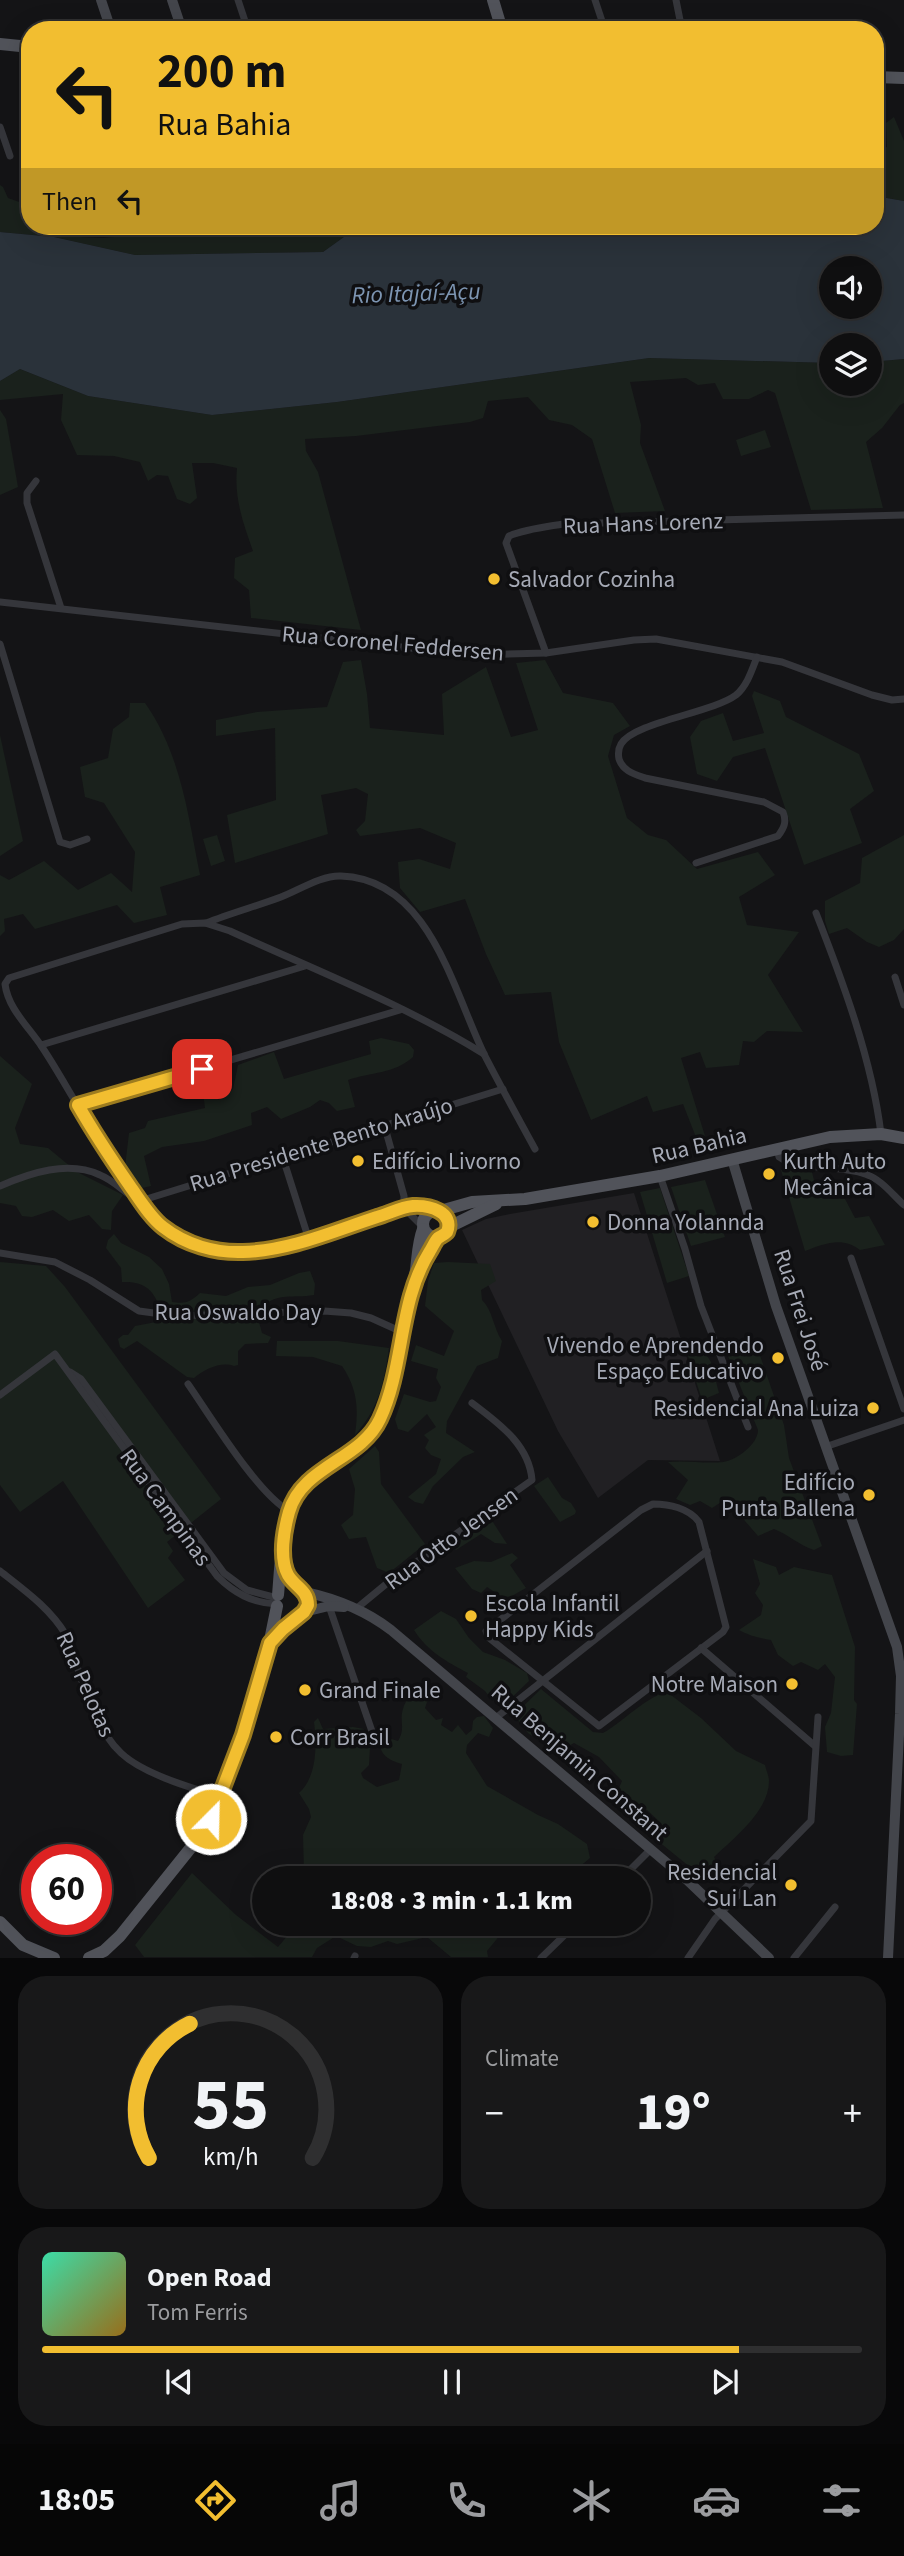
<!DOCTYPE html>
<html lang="en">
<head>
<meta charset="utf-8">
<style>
  :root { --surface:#0f0f10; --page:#181819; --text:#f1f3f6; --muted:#9b9c9f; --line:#2f2f30; --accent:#f2be30 }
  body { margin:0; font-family:"Source Sans 3",sans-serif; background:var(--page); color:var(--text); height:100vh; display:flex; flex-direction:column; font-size:26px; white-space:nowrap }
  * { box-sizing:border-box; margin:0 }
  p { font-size:23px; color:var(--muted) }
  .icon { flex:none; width:38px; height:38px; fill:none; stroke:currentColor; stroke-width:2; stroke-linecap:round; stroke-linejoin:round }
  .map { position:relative; height:1958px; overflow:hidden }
  .drawer { display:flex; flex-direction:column; gap:18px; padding:18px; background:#080809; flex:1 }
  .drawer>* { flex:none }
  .guide { position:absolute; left:21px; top:21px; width:863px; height:214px; border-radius:28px; box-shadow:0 7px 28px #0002,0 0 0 2px var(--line); background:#f2be30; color:#111; overflow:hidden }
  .fabs { position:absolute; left:819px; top:256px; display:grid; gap:14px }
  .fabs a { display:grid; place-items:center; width:63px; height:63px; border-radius:50%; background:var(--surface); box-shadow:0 7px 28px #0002,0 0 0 2px var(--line); font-size:35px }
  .speed { position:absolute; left:21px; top:1844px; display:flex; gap:14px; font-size:35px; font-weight:700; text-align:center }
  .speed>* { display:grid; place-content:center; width:91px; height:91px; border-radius:50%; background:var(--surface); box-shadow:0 7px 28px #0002,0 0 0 2px var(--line); line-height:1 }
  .speed .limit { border:10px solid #d22; background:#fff; color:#111 }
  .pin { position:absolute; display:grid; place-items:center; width:60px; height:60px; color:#fff; margin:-30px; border-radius:14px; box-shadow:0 4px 10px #0006 }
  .me { position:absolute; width:77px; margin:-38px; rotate:23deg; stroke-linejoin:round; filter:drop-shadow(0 0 5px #0008) }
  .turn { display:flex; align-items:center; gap:24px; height:147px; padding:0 21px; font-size:32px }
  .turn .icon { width:91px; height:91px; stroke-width:2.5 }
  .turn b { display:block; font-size:49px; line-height:60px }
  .then { display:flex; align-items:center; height:66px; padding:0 21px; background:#0003; gap:14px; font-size:26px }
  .big { font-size:52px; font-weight:800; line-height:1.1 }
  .drawer .tile { flex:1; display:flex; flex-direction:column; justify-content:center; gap:10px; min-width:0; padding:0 24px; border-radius:28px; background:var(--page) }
  .drawer .dial { align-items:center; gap:0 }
  .dial svg { height:182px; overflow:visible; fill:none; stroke:var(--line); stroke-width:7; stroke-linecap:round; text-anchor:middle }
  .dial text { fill:var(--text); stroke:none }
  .song { display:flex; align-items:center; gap:21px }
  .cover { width:84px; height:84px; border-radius:10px; background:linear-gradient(135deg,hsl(160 70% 55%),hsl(40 70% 35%)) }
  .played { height:7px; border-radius:4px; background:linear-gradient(90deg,var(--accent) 85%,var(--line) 85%) }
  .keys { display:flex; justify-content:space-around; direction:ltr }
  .heat { display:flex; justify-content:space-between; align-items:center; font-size:38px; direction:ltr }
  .drawer .tiles { flex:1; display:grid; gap:18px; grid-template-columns:1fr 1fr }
  .tile:last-child { grid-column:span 2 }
  .trip { position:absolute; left:252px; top:1866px; width:399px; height:70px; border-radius:35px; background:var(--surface); box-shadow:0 7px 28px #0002,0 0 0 2px var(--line); font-weight:800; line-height:70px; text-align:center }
  .dock { display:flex; height:112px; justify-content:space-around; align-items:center; background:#060606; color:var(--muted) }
  .dock .icon { width:49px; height:49px }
  .dock .selected { color:var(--accent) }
  .dock b { font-size:32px; color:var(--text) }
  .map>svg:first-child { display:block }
  .built { fill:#212023 }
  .green { fill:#1a211c }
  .water { fill:#2a323a; fill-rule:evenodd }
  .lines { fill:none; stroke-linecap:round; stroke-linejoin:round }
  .street { stroke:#35363b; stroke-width:7 }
  .secondary { stroke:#43454b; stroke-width:10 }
  .primary { stroke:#51535a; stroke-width:12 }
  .route-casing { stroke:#9d7c1f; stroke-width:18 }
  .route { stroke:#f2be30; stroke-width:12 }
  .poi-dot { fill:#f2be30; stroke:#0f0f11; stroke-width:2.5 }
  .labels { text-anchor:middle; stroke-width:7; stroke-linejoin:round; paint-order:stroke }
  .street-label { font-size:23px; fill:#a6aab6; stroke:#0f0f11 }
  .poi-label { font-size:23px; fill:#a6aab6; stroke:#0f0f11; text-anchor:start }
  .water-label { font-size:24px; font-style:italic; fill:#7d95b2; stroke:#0f0f11 }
</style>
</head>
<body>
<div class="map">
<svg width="904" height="1958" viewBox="0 0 904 1958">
  <rect width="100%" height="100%" fill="#141416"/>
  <path class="built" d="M634 1193 720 1461 648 1460 598 1498 558 1431 462 1230 486 1219 510 1214Z"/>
  <g class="green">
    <path d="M894 117 904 141V201L875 196V149L887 147 886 123Z"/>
    <path d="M26 182 30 183V226H75L79 237 103 238 136 235 138 226H417L355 229 323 252 135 255 54 237 0 232V185L3 187 8 198 22 203Z"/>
    <path d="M649 358 831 363V383H870V362L904 359V403L900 405 882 428 866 442 883 508 811 510 775 393 768 390 749 399H723L715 383 698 385 686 378 630 382 641 425 640 443 665 511 615 513 592 439 572 425 549 420 528 397 488 401 483 418 470 422 356 436 305 439 306 451 318 472 361 630 251 618 249 590 234 578 235 558 253 551C243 523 234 498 237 468L213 463H192L197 498 190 504 177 499 168 476 157 475 148 481 140 462 114 456 77 455 61 420 63 394 0 400V381L20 369 88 396 212 415 337 402Z"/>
    <path d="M0 410 6 419 18 487 0 495Z"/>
    <path d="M765 430 771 447 741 456 736 440Z"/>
    <path d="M361 660 367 694 370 728 444 735 442 694 486 667 511 737 538 730 516 663 545 660 563 693 613 703 630 726 614 735 608 756 627 818 648 835 666 840 697 869 758 852 775 875 739 897 747 925 799 932 768 975 803 1032 767 1031 754 1042 743 1041 739 1065 706 1068 700 1052 681 1058 709 1149 701 1150 683 1104 653 1112 647 1096 591 1120 559 1042 551 992 505 995 486 954 465 899 420 912 400 888 398 862 419 859 450 869 456 843 420 828 360 836 356 830 365 821 368 794 356 788 321 795 328 834 235 863 227 815 276 800 275 728 216 736V720L257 712 327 707 343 662Z"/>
    <path d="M754 691 780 701 786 717 859 754 874 791 850 809 862 843 804 865 765 748 733 757 717 781 697 774 690 737 701 721 723 713 733 741 764 733 752 696Z"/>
    <path d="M130 703H145C181 754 188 815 200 875L160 887 167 915 134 923 117 905 35 929 23 914 4 919 5 931 0 936V875L9 880 44 861 78 890 111 873 132 892 135 852 104 803 85 797 80 767 108 758 113 729 129 717Z"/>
    <path d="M0 735 23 841 0 856Z"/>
    <path d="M217 835 225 861 211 866 203 839Z"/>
    <path d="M904 835V929L894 940 879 947 867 942 847 928 829 934 825 921V901L860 883 862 858Z"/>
    <path d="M381 1038 409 1044 414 1050 413 1057C394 1074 371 1072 348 1080L355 1107 337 1111 329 1103 320 1100 310 1107 281 1119 267 1107 251 1113 252 1125 204 1141 162 1147 144 1156 151 1186 138 1189 125 1167 129 1133 145 1128 148 1121 205 1108 203 1092 215 1088 218 1100 233 1089 238 1065 274 1052 284 1079 371 1054 369 1041Z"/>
    <path d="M0 1056 32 1084 15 1128 20 1144 48 1148 77 1172 123 1195 112 1211 111 1230 102 1229 89 1215 69 1221 53 1210 32 1217 22 1216 16 1206 0 1203Z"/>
    <path d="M781 1170 812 1172 817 1193 823 1199H845L855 1218 869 1216 885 1245 860 1250C842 1236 824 1244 805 1251Z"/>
    <path d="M705 1180 725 1237 691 1246 671 1187Z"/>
    <path d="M660 1188 689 1276 667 1283 640 1192Z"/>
    <path d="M114 1234 121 1243 149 1257 162 1269 169 1284 172 1302C186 1304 190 1302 200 1293L226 1296 248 1287 270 1285 299 1273 310 1271 315 1284 314 1295C293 1299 279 1291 261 1308L259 1322 262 1333 271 1337 268 1343 245 1344 238 1351V1365L234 1366C222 1361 204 1369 194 1378L187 1377 137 1341 124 1349 120 1347 118 1339 123 1335H128L135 1326 156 1322 161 1311C154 1290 145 1281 122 1282L121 1268 106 1248 108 1240Z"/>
    <path d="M0 1262 46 1266 65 1287 221 1499 167 1542 173 1551 168 1558 185 1580 148 1608 63 1481 20 1512 0 1485Z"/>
    <path d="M448 1262 490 1264 496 1281 481 1290 482 1300C493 1311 493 1327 502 1341L498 1358 477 1366 447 1421 446 1433 475 1452 463 1457 433 1486 423 1504 415 1502 408 1497 436 1474 441 1459 431 1455 425 1448 429 1440 424 1435 436 1427 427 1414 408 1432 398 1429 395 1419 404 1394 430 1402 436 1401 441 1387 436 1378 438 1369 411 1361 416 1345 444 1356 454 1331 425 1306 428 1281 434 1263Z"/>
    <path d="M277 1341H338L389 1348C384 1383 379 1408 355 1435 359 1408 357 1388 342 1366L313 1357 276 1356Z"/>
    <path d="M746 1341H755L784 1425 789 1458 822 1546 814 1550C799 1545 789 1535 774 1529L758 1536 726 1499 712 1508 700 1501 690 1505 676 1499 688 1480 668 1462C686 1460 705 1464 723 1462 737 1460 758 1444 758 1430L724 1346 730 1342 735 1345Z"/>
    <path d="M692 1345 702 1348 711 1362 719 1393 702 1400 685 1346Z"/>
    <path d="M375 1446 379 1452 381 1484 425 1544 389 1573 377 1568 366 1537 349 1539 341 1525 353 1515 355 1489 349 1469Z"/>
    <path d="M548 1477 562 1498 571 1503 576 1511 575 1514 560 1522 534 1486Z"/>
    <path d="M489 1516 507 1544 495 1543 481 1534 456 1550 450 1544Z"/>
    <path d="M512 1553 518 1558 510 1565 526 1588 510 1597 499 1595 487 1587 481 1593 472 1589 455 1568 474 1561 491 1562Z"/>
    <path d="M753 1559 776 1567 779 1575 794 1567 832 1575 855 1647 854 1700 857 1704 853 1755 841 1756 827 1752 825 1727 831 1713 835 1677 825 1664 818 1670 801 1662 793 1666 778 1655 771 1640C760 1638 749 1636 739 1630L761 1615 763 1605 755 1593 760 1584Z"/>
    <path d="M441 1611 456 1619 469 1638 483 1652 505 1660 527 1673 529 1681 505 1704 492 1700 485 1691 466 1677 468 1673C447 1662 427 1651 414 1630Z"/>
    <path d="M418 1685 430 1691 434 1698 427 1702 425 1708 436 1720 443 1718 441 1725 452 1732 458 1725 466 1735 472 1730 473 1721 477 1717 484 1716 493 1728 489 1737 478 1733 467 1745 466 1753 487 1786 538 1815 558 1824 587 1844 590 1858 566 1878H301L304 1873 303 1835 311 1817 309 1809 299 1793C317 1777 317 1745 314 1722L318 1718 323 1729 353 1727 364 1729 370 1747 369 1765 361 1773 363 1778 377 1787 399 1780 402 1764C388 1760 380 1755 379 1740L388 1738 398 1741C406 1728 399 1721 403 1709 405 1700 413 1694 418 1685Z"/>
    <path d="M541 1689 593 1732 603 1733C625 1721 642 1699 667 1692L701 1718 736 1751 765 1765C766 1770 769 1776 769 1781 769 1811 734 1838 714 1857L719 1867 706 1880 653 1837 662 1824 647 1810 618 1790 622 1781 599 1757 574 1743 556 1753 528 1733 514 1715Z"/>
    <path d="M192 1873 236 1915 278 1947 289 1934 281 1923H510L487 1951 488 1957H451L427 1937 397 1944 388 1941 371 1947 357 1946 336 1936 317 1948 312 1957H144L135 1945Z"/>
  </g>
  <path class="water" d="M875 196 904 201V359L870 362V345H831V363L649 358 337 402 212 415 88 396 20 369 0 381V232L54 237 135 255 323 252 355 229 417 226H875ZM831 268H870V306H831Z"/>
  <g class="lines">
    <g class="street">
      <path d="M238 0 248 30"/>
      <path d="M595 0 605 30"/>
      <path d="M676 0 682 30"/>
      <path d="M0 127 10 156"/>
      <path d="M36 481 27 493V503L61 608"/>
      <path d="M0 602 473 655 546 653 634 640 656 639 782 662 872 695 892 700 904 699"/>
      <path d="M0 644 60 842 70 845 87 839"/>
      <path d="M546 653 506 543 509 536C526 529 545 527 563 524L904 515"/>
      <path d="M696 863 778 836C784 828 787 822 783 812L764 802 645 778C634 774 623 771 619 759 618 754 618 749 621 744 634 722 712 713 736 695 747 686 752 670 757 657"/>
      <path d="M816 913C843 982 872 1060 881 1134"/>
      <path d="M206 923C231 913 257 906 281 897 299 890 322 875 341 876 430 879 453 991 485 1056 501 1087 518 1118 535 1149"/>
      <path d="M895 977 904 1005"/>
      <path d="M41 1045 305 966"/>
      <path d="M78 1105 400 1010"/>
      <path d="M384 1124 404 1196V1208"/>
      <path d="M777 1149 779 1157C800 1172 839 1164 865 1174 881 1179 892 1194 904 1205"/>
      <path d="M282 1155 309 1240"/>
      <path d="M660 1176 685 1249 701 1306 748 1427"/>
      <path d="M0 1186C30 1173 68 1160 100 1175 113 1180 124 1192 136 1199"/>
      <path d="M140 1201 503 1089"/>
      <path d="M404 1208 422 1226"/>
      <path d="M434 1211C411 1201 390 1213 368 1221 306 1240 215 1278 160 1224 130 1196 102 1147 81 1111 68 1090 56 1068 42 1047 29 1027 8 1009 5 984L9 978 182 924 205 923 230 931C315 970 405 1005 484 1054"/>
      <path d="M0 1253 55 1262 90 1280 139 1311 176 1316 324 1311 351 1313 371 1318 402 1332"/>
      <path d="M851 1258 904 1409"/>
      <path d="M70 1372 81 1379 224 1573 247 1590 277 1598"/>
      <path d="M188 1384C211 1417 257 1493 289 1511"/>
      <path d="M0 1395 55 1354 217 1576C234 1593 252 1603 277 1604"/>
      <path d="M825 1447 904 1420"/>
      <path d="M653 1504C669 1504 689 1508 699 1522L726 1627 723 1632 599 1726 488 1637 486 1631 641 1510Z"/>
      <path d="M0 1571C24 1590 50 1608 66 1635 80 1671 92 1726 121 1753 143 1774 192 1788 221 1797"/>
      <path d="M329 1606 376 1743"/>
      <path d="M357 1608 391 1580 532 1480C529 1444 498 1423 472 1403"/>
      <path d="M701 1648 815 1746"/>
      <path d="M497 1717 707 1551"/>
      <path d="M622 1878 650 1850"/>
      <path d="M354 1958 355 1956"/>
      <path d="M541 1958 577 1923"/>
      <path d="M688 1958 715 1919 811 1821 818 1717"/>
      <path d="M794 1958 835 1907"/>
    </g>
    <g class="secondary">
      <path d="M101 0 111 30"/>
      <path d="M172 0 182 30"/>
      <path d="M732 1159 776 1306 897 1647 901 1676 900 1714 888 1958"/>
      <path d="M305 1592C337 1599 365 1610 391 1630L687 1880 769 1958"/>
      <path d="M304 1612 329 1606 344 1607"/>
    </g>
    <g class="primary">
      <path d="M493 0 502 30"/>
      <path d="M0 44 30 47"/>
      <path d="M875 77 904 78"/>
      <circle cx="436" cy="1224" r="13"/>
      <path d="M440 1211 472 1202 525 1199 660 1176 830 1137 881 1134 904 1138"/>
      <path d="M449 1227 496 1204"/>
      <path d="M417 1272 438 1237"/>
      <path d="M278 1595C281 1562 281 1514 303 1487 325 1460 367 1450 381 1416 392 1390 396 1361 402 1333 406 1314 412 1295 415 1276 418 1260 417 1245 423 1229"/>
      <path d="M270 1643C281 1631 317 1608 305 1592 294 1579 288 1579 284 1560"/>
      <path d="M0 1922 23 1945 54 1958"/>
      <path d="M89 1958 104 1951 120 1936 197 1840 211 1819 250 1716 266 1660 277 1606"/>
    </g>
  </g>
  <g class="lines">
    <g class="route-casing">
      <path id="route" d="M202 1069 78 1105C94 1133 112 1160 130 1186 140 1200 150 1217 163 1227 186 1245 215 1253 243 1252 289 1251 334 1231 377 1217 388 1214 401 1207 413 1206 429 1205 455 1212 447 1232 444 1235 441 1236 438 1238 435 1241 432 1248 430 1251 398 1302 405 1365 380 1419 361 1460 302 1466 289 1512 284 1530 279 1558 288 1575 295 1587 308 1590 308 1605L304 1612 283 1629 270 1643 243 1735 211 1819"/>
    </g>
    <use href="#route" class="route"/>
  </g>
  <g class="poi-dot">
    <circle cx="494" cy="579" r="7"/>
    <circle cx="358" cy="1161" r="7"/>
    <circle cx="769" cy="1174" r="7"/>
    <circle cx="593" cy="1222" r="7"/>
    <circle cx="778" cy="1358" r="7"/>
    <circle cx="873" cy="1408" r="7"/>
    <circle cx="869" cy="1495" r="7"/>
    <circle cx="471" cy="1616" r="7"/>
    <circle cx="792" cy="1684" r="7"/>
    <circle cx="305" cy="1690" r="7"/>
    <circle cx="276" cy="1737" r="7"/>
    <circle cx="791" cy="1885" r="7"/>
  </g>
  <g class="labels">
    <g class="street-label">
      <text transform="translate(643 523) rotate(-2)" y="8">Rua Hans Lorenz</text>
      <text transform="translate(393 643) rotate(5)" y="8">Rua Coronel Feddersen</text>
      <text transform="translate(321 1144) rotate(-17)" y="8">Rua Presidente Bento Araújo</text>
      <text transform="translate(699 1145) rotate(-13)" y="8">Rua Bahia</text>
      <text transform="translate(801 1310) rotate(72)" y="8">Rua Frei José</text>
      <text x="238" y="1320">Rua Oswaldo Day</text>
      <text transform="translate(166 1507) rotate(54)" y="8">Rua Campinas</text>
      <text transform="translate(451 1538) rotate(-36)" y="8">Rua Otto Jensen</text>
      <text transform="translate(86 1684) rotate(66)" y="8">Rua Pelotas</text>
      <text transform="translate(580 1762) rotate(41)" y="8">Rua Benjamin Constant</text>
    </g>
    <g class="poi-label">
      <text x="508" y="587">Salvador Cozinha</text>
      <text x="372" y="1169">Edifício Livorno</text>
      <text x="783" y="1169">Kurth Auto<tspan x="783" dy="26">Mecânica</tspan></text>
      <text x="607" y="1230">Donna Yolannda</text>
      <text x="764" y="1353" text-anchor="end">Vivendo e Aprendendo<tspan x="764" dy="26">Espaço Educativo</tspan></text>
      <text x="859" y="1416" text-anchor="end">Residencial Ana Luiza</text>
      <text x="855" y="1490" text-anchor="end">Edifício<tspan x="855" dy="26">Punta Ballena</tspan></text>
      <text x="485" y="1611">Escola Infantil<tspan x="485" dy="26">Happy Kids</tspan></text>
      <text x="778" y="1692" text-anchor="end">Notre Maison</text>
      <text x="319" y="1698">Grand Finale</text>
      <text x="290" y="1745">Corr Brasil</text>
      <text x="777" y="1880" text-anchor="end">Residencial<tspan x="777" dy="26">Sui Lan</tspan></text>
    </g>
    <g class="water-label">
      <text transform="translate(416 293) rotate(-2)" y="8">Rio Itajaí-Açu</text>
    </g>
  </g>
</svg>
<div class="fabs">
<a><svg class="icon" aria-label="sound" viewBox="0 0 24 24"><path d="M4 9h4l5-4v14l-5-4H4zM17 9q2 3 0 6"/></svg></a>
<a><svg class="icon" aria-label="layers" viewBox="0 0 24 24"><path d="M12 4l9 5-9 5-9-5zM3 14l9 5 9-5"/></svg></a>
</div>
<div class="speed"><div class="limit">60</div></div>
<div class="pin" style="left:202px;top:1069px;background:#d93025"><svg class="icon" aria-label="arrive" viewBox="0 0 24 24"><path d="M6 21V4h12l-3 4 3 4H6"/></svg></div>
<svg class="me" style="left:211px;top:1819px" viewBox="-20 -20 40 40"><circle r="17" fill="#f2be30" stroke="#fff" stroke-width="3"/><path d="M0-11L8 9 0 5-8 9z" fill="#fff"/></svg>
<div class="trip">18:08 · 3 min · 1.1 km</div>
<div class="guide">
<div class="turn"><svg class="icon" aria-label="left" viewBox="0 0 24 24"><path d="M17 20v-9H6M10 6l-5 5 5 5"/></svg><div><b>200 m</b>Rua Bahia</div></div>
<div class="then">Then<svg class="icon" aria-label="left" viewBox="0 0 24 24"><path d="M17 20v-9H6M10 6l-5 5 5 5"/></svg></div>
</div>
</div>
<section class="drawer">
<div class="tiles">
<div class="tile dial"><svg viewBox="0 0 100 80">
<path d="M14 69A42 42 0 1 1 86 69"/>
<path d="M14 69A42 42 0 0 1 32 10" stroke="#f2be30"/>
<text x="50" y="56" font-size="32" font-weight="700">55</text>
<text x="50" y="72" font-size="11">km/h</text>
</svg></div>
<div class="tile"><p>Climate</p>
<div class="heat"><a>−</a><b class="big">19°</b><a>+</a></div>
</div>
<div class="tile">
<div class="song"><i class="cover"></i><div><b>Open Road</b><p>Tom Ferris</p></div></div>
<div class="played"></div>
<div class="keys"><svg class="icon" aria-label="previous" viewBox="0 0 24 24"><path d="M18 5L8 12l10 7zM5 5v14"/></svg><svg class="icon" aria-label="pause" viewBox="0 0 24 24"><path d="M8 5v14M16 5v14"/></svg><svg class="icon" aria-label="next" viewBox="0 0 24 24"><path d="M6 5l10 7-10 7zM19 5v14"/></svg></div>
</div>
</div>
</section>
<nav class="dock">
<b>18:05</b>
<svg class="icon selected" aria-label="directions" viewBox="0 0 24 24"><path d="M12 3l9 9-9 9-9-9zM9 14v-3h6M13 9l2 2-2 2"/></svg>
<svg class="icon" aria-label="music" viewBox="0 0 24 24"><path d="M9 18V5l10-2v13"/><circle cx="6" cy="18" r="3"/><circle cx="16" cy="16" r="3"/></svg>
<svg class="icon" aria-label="phone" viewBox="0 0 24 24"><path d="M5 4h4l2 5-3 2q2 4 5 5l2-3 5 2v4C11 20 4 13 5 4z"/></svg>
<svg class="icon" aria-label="climate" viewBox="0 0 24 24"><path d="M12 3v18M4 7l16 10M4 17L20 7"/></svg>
<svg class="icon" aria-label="car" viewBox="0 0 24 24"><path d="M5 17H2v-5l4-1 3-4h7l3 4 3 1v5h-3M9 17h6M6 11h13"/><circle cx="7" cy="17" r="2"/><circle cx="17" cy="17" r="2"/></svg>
<svg class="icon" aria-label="filters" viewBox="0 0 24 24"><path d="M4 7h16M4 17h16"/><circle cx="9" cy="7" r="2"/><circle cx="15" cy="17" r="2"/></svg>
</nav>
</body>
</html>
